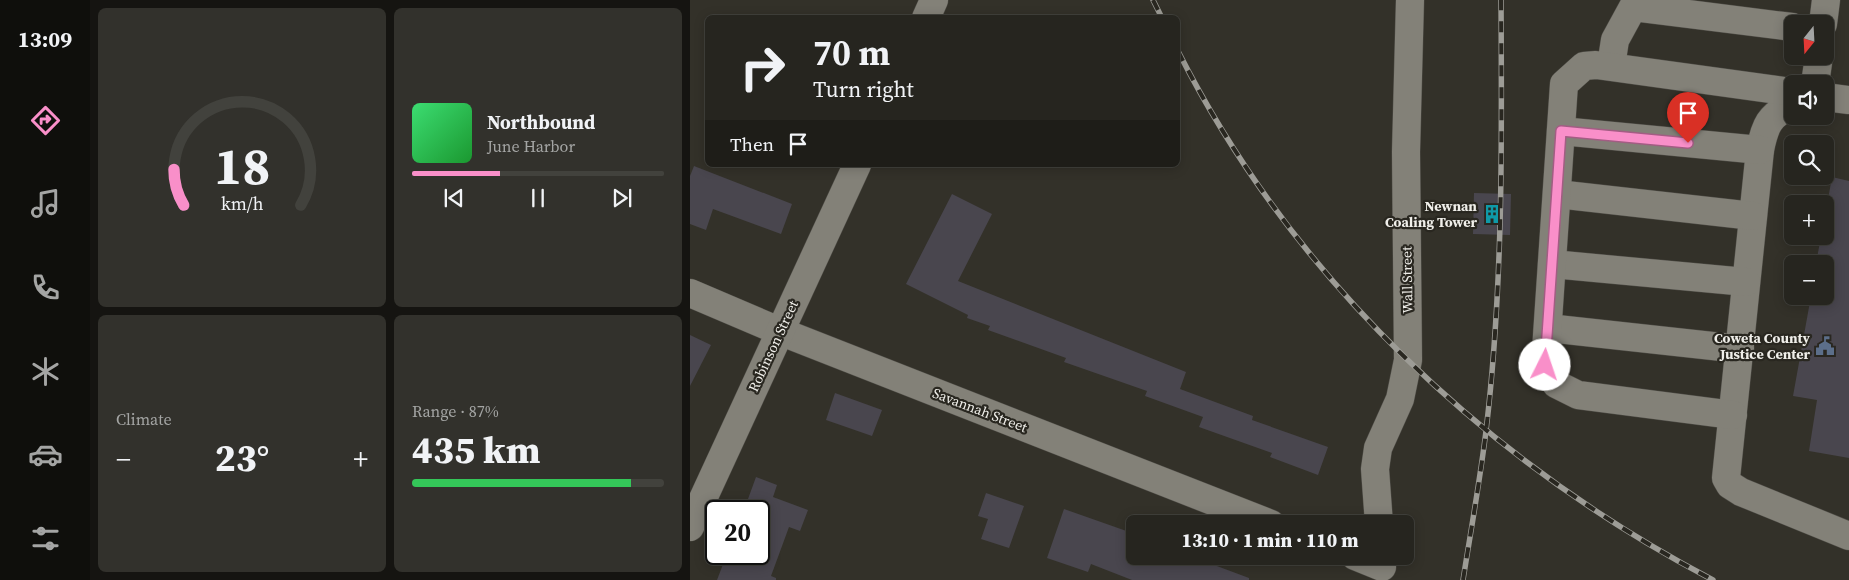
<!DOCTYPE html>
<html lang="en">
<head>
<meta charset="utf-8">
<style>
  :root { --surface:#26251f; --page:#32312c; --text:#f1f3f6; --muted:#a4a5a4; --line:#42423d; --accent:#f98fc9 }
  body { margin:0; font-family:"Source Serif 4",serif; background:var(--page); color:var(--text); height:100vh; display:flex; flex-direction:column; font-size:19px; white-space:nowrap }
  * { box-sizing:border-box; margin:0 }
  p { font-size:16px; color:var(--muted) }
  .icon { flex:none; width:28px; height:28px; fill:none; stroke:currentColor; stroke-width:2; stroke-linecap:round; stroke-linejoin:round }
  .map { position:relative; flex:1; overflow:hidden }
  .side { display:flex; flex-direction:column; gap:8px; padding:8px; background:#151411; width:600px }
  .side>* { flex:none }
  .banner { position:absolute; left:15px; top:15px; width:475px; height:152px; border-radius:8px; box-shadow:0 2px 12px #0003,0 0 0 1px var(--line); background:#26251f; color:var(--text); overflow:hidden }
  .needle { width:32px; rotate:198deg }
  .buttons { position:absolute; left:1094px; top:15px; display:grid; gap:10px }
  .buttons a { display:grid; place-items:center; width:50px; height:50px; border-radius:8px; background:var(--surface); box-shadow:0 2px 12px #0003,0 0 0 1px var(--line); font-size:25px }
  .speed { position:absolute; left:15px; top:500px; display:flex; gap:10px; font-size:25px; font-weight:700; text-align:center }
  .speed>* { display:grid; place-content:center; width:65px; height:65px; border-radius:50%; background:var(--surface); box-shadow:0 2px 12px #0003,0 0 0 1px var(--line); line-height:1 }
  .speed .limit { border:2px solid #111; border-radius:8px; background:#fff; color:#111 }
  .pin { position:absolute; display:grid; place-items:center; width:42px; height:42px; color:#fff; margin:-51px -21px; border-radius:50% 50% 50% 0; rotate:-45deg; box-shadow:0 0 5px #0007 }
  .pin .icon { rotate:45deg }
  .me { position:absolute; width:55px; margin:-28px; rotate:4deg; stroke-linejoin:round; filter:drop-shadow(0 0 4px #0008) }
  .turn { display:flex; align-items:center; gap:18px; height:105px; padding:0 25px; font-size:22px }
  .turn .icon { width:65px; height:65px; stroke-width:2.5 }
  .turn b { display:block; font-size:35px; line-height:42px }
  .then { display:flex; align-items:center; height:48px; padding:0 25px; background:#0003; gap:10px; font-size:19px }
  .big { font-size:38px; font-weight:800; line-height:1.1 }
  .side .tile { flex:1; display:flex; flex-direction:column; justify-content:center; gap:8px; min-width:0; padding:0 18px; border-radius:8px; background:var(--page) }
  .side .dial { align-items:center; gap:0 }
  .dial svg { height:130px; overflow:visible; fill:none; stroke:var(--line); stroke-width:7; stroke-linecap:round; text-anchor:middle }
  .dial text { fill:var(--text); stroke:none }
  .song { display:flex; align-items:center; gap:15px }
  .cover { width:60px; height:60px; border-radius:8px; background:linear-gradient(135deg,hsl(140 70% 55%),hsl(130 70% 35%)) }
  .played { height:5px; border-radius:2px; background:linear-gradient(90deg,var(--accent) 35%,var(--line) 35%) }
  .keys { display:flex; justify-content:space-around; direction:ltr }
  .heat { display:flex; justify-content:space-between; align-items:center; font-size:28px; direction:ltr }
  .charge { height:8px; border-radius:4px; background:linear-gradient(90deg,#34c759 87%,var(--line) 0) }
  .side .tiles { flex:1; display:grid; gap:8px; grid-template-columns:repeat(2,1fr) }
  .trip { position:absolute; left:436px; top:515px; width:288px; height:50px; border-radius:8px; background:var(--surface); box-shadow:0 2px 12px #0003,0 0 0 1px var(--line); font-weight:800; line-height:50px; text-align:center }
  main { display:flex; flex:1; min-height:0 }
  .menu { display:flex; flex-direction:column; width:90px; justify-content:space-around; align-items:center; background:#0f0f0c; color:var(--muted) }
  .menu .icon { width:35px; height:35px }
  .menu .active { color:var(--accent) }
  .menu b { font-size:22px; color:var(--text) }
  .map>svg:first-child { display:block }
  .building { fill:#49464e }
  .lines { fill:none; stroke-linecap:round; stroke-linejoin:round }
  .minor-casing { stroke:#4e4c46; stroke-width:29 }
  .minor { stroke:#838178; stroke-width:28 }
  .rail-casing { stroke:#9d9c96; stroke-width:5.5 }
  .rail { stroke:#292720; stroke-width:4; stroke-dasharray:11; stroke-linecap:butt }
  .route-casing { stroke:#a25d83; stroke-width:12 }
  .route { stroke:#f98fc9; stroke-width:9 }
  .labels { text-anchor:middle; stroke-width:4.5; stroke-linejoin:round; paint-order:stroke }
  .poi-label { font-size:14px; font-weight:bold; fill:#f0efea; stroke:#292720; text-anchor:end }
  .street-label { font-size:14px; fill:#f0efea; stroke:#292720 }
</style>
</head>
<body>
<main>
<nav class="menu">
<b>13:09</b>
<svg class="icon active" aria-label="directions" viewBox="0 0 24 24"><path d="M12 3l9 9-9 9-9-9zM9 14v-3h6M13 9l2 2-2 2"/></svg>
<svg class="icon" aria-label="music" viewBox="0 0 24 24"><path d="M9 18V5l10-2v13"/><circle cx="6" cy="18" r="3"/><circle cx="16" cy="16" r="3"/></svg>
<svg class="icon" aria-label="phone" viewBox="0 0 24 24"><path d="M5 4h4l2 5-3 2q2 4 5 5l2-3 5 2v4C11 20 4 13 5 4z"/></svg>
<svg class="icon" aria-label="climate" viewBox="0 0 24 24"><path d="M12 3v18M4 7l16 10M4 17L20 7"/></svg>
<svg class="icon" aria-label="car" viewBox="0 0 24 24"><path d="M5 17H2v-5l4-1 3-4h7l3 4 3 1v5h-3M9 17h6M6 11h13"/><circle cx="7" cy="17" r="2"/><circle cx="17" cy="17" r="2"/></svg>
<svg class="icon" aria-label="filters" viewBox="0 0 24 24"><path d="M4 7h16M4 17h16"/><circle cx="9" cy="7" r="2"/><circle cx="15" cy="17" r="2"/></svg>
</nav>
<section class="side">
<div class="tiles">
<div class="tile dial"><svg viewBox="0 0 100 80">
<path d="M14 69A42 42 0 1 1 86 69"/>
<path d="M14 69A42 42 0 0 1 8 47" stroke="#f98fc9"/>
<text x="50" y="56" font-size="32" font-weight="700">18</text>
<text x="50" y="72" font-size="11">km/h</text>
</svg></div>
<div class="tile">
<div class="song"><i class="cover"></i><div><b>Northbound</b><p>June Harbor</p></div></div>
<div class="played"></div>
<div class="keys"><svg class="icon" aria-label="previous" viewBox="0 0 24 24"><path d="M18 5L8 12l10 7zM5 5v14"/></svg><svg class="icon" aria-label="pause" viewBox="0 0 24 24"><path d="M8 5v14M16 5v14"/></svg><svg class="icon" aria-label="next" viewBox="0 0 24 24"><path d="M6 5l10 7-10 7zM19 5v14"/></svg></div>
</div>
<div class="tile"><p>Climate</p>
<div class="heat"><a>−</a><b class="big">23°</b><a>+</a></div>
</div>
<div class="tile"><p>Range · 87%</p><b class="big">435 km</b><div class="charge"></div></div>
</div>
</section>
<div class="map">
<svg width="1159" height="580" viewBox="0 0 1159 580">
  <rect width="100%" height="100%" fill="#333129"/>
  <g class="building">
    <path d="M4 166 102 204 91 234 23 209 16 230 0 224V176Z"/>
    <path d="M1142 177 1159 181V458L1119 451 1127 400 1103 396 1121 296H1135V264H1126L1131 236H1135V216Z"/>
    <path d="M784 193 821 194 820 235 783 234Z"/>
    <path d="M262 194 302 214 268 281 496 372 490 389 563 416 562 420 638 447 628 475 580 457 582 453 509 427 513 417 455 396 457 391 374 362 376 358 298 330 300 326 277 318 278 315 216 284Z"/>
    <path d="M0 335 21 345 0 386Z"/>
    <path d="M145 393 192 410 182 436 136 420Z"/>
    <path d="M66 477 87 485 83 497 118 510 110 531 99 527 81 576 86 578V580H27L35 559 55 566 60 554H69V511L54 510Z"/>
    <path d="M296 493 334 506 319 548 291 539 298 519 288 516Z"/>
    <path d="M374 509 445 534V556H500L559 578V580H442L401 564 398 572 357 558Z"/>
  </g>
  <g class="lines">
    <g class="minor-casing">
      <g id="minor">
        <path d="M236 18 244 0"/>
        <path d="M1133 24 1136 0"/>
        <path d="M921 66 925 40 943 7 1102 27"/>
        <path d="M1125 84 1129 56"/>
        <path d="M1135 97 1159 100"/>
        <path d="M1102 104C1079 116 1075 125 1070 150L1036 478 1040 485 1051 492 1159 536"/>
        <path d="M871 131 1070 150"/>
        <path d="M867 194 1063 216"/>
        <path d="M862 264 1056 282"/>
        <path d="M0 293 89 331 581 524"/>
        <path d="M858 328 1050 349"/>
        <path d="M1043 415 888 395 866 384 855 365 874 84 894 66 906 65 1102 92"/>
        <path d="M689 524 685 469 688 448 710 399 718 360 716 152 720 0"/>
        <path d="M0 527 167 165"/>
        <path d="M665 556 692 567"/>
      </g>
    </g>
    <use href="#minor" class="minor"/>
    <g class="rail-casing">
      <g id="rail">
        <path d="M463 0 472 18"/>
        <path d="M488 51C603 279 798 462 1023 580"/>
        <path d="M773 580C781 530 790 480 796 431 813 288 812 143 811 0"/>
      </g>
    </g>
    <use href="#rail" class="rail"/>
  </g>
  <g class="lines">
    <g class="route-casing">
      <path id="route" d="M855 365 871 131 998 143"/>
    </g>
    <use href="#route" class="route"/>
  </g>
  <defs>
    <g id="building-bare" transform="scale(1.5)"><path d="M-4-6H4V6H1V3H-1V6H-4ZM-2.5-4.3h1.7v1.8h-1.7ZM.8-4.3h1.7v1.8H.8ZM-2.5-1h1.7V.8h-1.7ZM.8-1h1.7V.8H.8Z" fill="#0f9aa8" stroke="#292720" stroke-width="2.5" paint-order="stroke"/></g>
    <g id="civic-bare" transform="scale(1.5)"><path d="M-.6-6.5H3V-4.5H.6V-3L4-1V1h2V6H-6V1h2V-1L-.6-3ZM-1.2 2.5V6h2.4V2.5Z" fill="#5c6f8a" stroke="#292720" stroke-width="2.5" paint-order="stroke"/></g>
  </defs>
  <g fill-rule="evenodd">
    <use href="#building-bare" x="802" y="214"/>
    <use href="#civic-bare" x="1135" y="346"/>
  </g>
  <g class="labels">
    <g class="poi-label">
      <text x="787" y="211">Newnan<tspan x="787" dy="16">Coaling Tower</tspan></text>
      <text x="1120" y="343">Coweta County<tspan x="1120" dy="16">Justice Center</tspan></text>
    </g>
    <g class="street-label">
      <text transform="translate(717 280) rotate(-91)" y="5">Wall Street</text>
      <text transform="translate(83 346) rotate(-65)" y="5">Robinson Street</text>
      <text transform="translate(290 410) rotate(21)" y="5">Savannah Street</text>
    </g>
  </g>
</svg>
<div class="buttons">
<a><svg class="needle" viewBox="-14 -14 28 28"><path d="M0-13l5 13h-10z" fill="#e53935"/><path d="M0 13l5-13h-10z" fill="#a4a5a4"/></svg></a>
<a><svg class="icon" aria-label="sound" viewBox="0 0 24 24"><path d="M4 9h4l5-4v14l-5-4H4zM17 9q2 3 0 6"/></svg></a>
<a><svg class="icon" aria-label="search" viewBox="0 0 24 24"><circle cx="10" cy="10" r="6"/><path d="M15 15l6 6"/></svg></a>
<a>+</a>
<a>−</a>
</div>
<div class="speed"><div class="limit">20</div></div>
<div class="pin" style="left:998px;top:143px;background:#d93025"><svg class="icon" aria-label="arrive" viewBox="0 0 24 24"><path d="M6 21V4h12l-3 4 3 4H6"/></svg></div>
<svg class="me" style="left:855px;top:365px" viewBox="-20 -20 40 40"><circle r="19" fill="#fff"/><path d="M0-13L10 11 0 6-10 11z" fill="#f98fc9"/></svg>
<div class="trip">13:10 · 1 min · 110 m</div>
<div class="banner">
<div class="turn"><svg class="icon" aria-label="right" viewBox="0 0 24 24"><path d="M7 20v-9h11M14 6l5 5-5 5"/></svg><div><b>70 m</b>Turn right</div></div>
<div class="then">Then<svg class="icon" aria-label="arrive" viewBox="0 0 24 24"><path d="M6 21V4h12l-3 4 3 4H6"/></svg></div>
</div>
</div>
</main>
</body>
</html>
